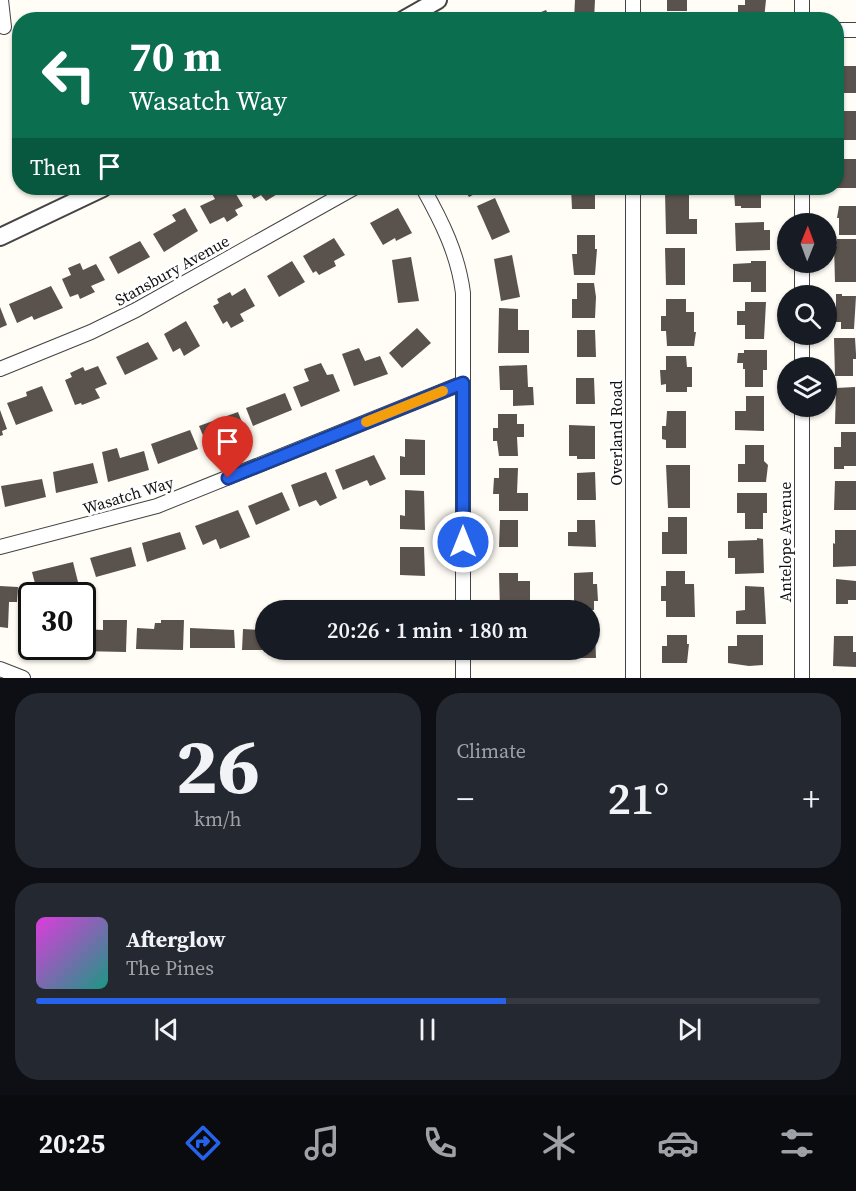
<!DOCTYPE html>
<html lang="en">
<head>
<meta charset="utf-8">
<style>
  :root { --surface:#171b24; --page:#242831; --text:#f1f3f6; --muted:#9ea1a6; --line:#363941; --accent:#2563eb }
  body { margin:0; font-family:"Source Serif 4",serif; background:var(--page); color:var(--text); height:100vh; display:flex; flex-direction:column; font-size:22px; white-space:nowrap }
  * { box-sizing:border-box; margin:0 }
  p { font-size:20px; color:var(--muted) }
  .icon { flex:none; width:33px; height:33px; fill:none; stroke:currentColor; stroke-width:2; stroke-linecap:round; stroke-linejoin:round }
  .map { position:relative; height:678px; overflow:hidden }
  .details { display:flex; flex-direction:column; gap:15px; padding:15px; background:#0d0f14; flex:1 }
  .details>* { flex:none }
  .top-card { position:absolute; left:12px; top:12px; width:832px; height:183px; border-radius:24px; box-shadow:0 2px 4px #0004; background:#0b6e4f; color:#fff; overflow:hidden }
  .needle { width:39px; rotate:1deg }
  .fabs { position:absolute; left:777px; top:213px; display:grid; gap:12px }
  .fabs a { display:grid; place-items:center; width:60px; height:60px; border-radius:50%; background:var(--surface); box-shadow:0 2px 4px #0004; font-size:30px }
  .speed { position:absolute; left:18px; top:582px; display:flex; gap:12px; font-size:30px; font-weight:700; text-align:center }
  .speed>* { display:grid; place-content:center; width:78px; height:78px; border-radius:50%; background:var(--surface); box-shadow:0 2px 4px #0004; line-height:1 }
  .speed .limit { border:3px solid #111; border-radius:9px; background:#fff; color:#111 }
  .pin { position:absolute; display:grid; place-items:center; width:51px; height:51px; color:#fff; margin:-62px -26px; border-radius:50% 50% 50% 0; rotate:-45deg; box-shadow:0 0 6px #0007 }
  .pin .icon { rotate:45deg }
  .me { position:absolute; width:66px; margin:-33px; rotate:0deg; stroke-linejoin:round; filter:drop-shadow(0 0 4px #0008) }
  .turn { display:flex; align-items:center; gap:21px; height:126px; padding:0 18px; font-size:27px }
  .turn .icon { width:78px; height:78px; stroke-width:2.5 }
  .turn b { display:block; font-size:42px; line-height:51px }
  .then { display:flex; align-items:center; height:57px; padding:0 18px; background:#0003; gap:12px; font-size:22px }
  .big { font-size:45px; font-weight:600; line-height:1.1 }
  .details .widget { flex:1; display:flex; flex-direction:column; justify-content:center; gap:9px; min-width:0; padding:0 21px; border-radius:24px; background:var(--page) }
  .details .dial { align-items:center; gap:0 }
  .dial b { font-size:78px; line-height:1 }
  .song { display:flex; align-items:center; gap:18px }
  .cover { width:72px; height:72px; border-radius:9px; background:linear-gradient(135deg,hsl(300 70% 55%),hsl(170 70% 35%)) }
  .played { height:6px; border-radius:3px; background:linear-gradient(90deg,var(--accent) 60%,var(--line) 60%) }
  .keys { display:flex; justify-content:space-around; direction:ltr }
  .heat { display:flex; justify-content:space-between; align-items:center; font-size:33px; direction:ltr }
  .details .tiles { flex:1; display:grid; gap:15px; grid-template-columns:1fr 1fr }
  .widget:last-child { grid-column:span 2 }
  .trip { position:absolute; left:255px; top:600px; width:345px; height:60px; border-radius:30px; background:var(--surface); box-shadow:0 2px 4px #0004; font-weight:600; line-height:60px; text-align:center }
  .dock { display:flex; height:96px; justify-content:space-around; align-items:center; background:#090b0e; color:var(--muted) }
  .dock .icon { width:42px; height:42px }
  .dock .selected { color:var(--accent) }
  .dock b { font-size:27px; color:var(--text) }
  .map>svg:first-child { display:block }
  .building { fill:#5a524d }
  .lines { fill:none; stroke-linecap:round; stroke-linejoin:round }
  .minor-casing { stroke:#444; stroke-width:16 }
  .tertiary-casing { stroke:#444; stroke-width:20 }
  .minor { stroke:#fff; stroke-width:14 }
  .tertiary { stroke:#fff; stroke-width:16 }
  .route-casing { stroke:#184099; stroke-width:15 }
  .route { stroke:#2563eb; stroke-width:10 }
  .slow { stroke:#f59e0b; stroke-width:10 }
  .labels { text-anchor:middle; stroke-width:6; stroke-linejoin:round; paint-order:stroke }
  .street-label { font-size:16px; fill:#111; stroke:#fff }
</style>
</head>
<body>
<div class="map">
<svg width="856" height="678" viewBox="0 0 856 678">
  <rect width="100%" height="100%" fill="#fffdf5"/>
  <g class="building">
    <path d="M575 0H595L594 20H574Z"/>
    <rect x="667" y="0" width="20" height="11"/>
    <path d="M745 0H766L764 19H738V5H745Z"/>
    <path d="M546 10 551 20H524V19Z"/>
    <rect x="838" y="66" width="18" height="27"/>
    <path d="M839 111H856V140H840Z"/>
    <rect x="837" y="159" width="19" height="29"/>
    <path d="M219 188H226L228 192 233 189 243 206 235 210 238 215 227 222 224 217 210 224 200 206 215 199 211 192Z"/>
    <path d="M247 188H275L279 193 266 201 261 195 254 199Z"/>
    <path d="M463 188H486L469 197Z"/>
    <path d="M571 188H595V209H572Z"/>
    <path d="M741 188H761V208H741V206H735L734 191H741Z"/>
    <path d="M665 192H689V219H697V234H666Z"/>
    <path d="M495 198 510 232 492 240 477 206Z"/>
    <path d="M839 206H856V235H839V218H837Z"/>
    <path d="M185 208 198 231 164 252 153 234 176 221 172 215Z"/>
    <path d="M398 208 412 233 396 241 395 238 383 245 370 223Z"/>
    <path d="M764 222V230H770V250L736 251 735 223Z"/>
    <path d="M577 235H595V249H597L595 275H574L572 254H577Z"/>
    <path d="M334 238 345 255 334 261 336 266 319 275 316 271 313 273 303 256Z"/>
    <path d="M837 239H856V282H835L834 245 837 246Z"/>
    <path d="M140 241 150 257 118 274 109 257Z"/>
    <path d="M665 248H685V285H666Z"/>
    <path d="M512 255 520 297 501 301 494 259Z"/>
    <path d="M411 257 419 301 398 303 392 260Z"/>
    <path d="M292 261 305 282 279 297 267 276Z"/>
    <path d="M751 261H766V292H751V282H733V264L751 263Z"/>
    <path d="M80 263 83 270 96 264 105 280 91 286 95 292 80 299 78 294 70 297 62 279 71 275 68 268Z"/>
    <path d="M577 283H594L596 297 595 318H572V299H577Z"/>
    <path d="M51 286 63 308 34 320 32 316 17 323 9 304Z"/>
    <path d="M245 288 255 306 240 314 244 321 231 328 227 321 223 324 213 306 219 303 217 299 230 292 232 296Z"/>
    <path d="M836 294H842V296H856L854 329H841V322H836Z"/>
    <path d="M666 299H686V312H694V332H696L694 346H667L666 331H661V316H666Z"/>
    <path d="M745 302H766L764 339H745V325H737V311H745Z"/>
    <path d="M0 307 7 325 0 328Z"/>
    <path d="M499 308 518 309V330H529V353H498Z"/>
    <path d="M186 321 200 346 184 356 180 348 173 352 164 334Z"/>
    <path d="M417 328 431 343 402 368 389 353Z"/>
    <path d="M577 330H595L596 357H577Z"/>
    <path d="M834 338H855L856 354V359H853V376H835Z"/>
    <path d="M148 342 158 359 125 375 116 357Z"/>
    <path d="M359 348 365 361 380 356 388 374 354 386 342 354Z"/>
    <path d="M744 350H767V370H763V387H745V369H743V363H737L738 353H744Z"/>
    <path d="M666 356H686L687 367H692V387H687V392H666V384L661 385 660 370H666Z"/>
    <path d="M321 363 327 375 333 374 340 391 301 407 293 387 309 381 304 369Z"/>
    <path d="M527 365 528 387H533L534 405 513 406V390H500L499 366Z"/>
    <path d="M98 366 107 384 95 389 100 398 82 405 81 403 75 405 65 380 72 377 70 373 83 367 85 371Z"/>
    <path d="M576 378H594L595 404H576Z"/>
    <path d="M42 386 53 411 16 425 7 403 27 396 26 392Z"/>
    <path d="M855 387V424H835L836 388Z"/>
    <path d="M285 393 292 410 253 426 246 408Z"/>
    <path d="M746 396H764V431L735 430V411H746Z"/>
    <path d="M0 410 7 429 2 431 3 435 0 436Z"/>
    <path d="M667 411H686V448H666V440L662 439V426H666Z"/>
    <path d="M238 412 245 430 207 445 199 426Z"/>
    <path d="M498 414H517V424H524V437H517L518 456H499L497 441H493V428H498Z"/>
    <path d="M569 425 595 426V459H577V456H569Z"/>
    <path d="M190 430 198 449 158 464 151 444Z"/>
    <path d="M841 432H856V466H844V469H834V447H841Z"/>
    <path d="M405 439 425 440V475H400V456L405 457Z"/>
    <path d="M745 445H764V461L768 465 766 482H738V464H745Z"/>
    <path d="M117 448 120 458 144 451 149 470 108 482 102 452Z"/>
    <path d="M374 455 386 479 370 486 367 480 343 490 335 470Z"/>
    <path d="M93 463 98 483 56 493 53 472Z"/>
    <path d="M666 465H690V508H668Z"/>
    <path d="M499 468H518L517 493H528V511H499V494H493L494 478H499Z"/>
    <path d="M326 472 337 498 320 506 316 500 299 507 291 485Z"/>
    <path d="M595 472 596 500H577V473Z"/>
    <path d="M42 479 46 497 5 507 1 486Z"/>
    <path d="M835 481H856V510H834Z"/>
    <path d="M405 490 424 491 425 530 400 529V515L405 516Z"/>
    <path d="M282 492 290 510 256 525 248 506Z"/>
    <path d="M737 493H767V513H763V529H745V513H737Z"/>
    <path d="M238 510 250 537 220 549 216 539 203 545 195 526Z"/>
    <path d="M668 517H687V554H662V532H668Z"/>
    <path d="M500 520H518V547H499Z"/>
    <path d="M577 520H595L596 547 568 546V532H577Z"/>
    <path d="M835 530H856V566L833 567V543L835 544Z"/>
    <path d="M180 532 186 549 147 562 142 543Z"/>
    <path d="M757 538 763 539 764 573 735 574V558H728V541L757 540Z"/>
    <path d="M131 547 136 566 96 577 90 558Z"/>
    <path d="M400 547H424L425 576 400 575Z"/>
    <path d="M73 562 78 582 37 591 32 572Z"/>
    <path d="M666 571H685V584H694L695 617H666V601H661V586H666Z"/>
    <path d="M593 572V584H597L598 601H594V610H574V573Z"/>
    <path d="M499 573H518V581H530V600H519V610H500Z"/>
    <path d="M836 579 856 581V600H848V604H836Z"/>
    <path d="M0 586 18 587 17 602H9L8 628 0 627Z"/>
    <path d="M745 586 764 587 766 624H736V611L745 610Z"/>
    <path d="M103 620H127L126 652 80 651V646H82V629L103 630Z"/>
    <path d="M161 620H184L183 650 136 649 137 628 154 629 155 623H161Z"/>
    <path d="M23 622 32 623V643L20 641Z"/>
    <path d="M258 624H266V650H242L243 629 258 630Z"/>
    <path d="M190 628 234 630 235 648H190Z"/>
    <path d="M590 632H595L596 658H577V650H590Z"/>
    <path d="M667 635H687V644H689L687 663H662V646H667Z"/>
    <path d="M737 635H763V665L749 666 728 663V646H737Z"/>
    <path d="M834 636H853V652H856V667L833 666Z"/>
    <path d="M294 650H332V655L294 654Z"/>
    <rect x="342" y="650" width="29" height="4"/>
    <rect x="407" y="650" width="20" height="3"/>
    <rect x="495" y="650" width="25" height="8"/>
  </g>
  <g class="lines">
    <g class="minor-casing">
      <g id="minor">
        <path d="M1 0 4 27"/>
        <path d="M633 0V20"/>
        <path d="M802 20V0"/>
        <path d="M837 30H856"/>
        <path d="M423 188C442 222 458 254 463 293V610"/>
        <path d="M633 188V678"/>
        <path d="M802 224V188"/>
        <path d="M802 296V262"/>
        <path d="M802 368V334"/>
        <path d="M0 369 91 332 136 310 354 188"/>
        <path d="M0 547 157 506 463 383"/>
        <path d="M463 650V678"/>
        <path d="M0 669 23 678"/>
        <path d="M802 678V406"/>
      </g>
    </g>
    <g class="tertiary-casing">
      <g id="tertiary">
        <path d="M403 20 438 0"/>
        <path d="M0 237 103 188"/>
      </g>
    </g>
    <use href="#minor" class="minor"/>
    <use href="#tertiary" class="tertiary"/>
  </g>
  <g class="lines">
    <g class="route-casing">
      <path id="route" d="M228 478 463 383V542"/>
    </g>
    <use href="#route" class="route"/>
    <path class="slow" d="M366 422 443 391"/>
  </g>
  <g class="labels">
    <g class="street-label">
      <text transform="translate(172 270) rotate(-29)" y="6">Stansbury Avenue</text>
      <text transform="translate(616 433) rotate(-90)" y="6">Overland Road</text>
      <text transform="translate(128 495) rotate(-17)" y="6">Wasatch Way</text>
      <text transform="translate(785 542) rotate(-90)" y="6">Antelope Avenue</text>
    </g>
  </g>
</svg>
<div class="fabs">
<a><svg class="needle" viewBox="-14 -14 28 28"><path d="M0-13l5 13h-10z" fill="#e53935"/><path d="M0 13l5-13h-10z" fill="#9ea1a6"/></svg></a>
<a><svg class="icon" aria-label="search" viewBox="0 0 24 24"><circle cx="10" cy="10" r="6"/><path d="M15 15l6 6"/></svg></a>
<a><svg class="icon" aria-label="layers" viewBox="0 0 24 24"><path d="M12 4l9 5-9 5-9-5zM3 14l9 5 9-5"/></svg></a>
</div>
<div class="speed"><div class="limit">30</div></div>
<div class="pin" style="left:228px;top:478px;background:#d93025"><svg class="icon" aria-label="arrive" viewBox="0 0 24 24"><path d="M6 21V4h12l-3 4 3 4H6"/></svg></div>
<svg class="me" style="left:463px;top:542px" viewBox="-20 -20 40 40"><circle r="17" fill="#2563eb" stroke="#fff" stroke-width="3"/><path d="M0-11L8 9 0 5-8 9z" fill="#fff"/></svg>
<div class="trip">20:26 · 1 min · 180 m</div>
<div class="top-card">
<div class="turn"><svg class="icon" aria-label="left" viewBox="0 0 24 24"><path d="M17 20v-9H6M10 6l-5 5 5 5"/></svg><div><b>70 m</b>Wasatch Way</div></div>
<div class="then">Then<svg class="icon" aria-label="arrive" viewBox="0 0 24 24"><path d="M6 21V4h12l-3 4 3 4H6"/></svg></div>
</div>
</div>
<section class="details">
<div class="tiles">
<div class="widget dial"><b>26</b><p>km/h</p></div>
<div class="widget"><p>Climate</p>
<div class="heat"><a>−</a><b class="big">21°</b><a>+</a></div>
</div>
<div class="widget">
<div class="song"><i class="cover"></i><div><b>Afterglow</b><p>The Pines</p></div></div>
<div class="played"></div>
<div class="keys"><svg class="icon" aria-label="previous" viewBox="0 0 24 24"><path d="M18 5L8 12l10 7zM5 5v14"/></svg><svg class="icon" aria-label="pause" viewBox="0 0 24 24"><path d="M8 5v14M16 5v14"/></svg><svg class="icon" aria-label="next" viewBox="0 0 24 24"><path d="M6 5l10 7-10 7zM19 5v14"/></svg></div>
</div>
</div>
</section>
<nav class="dock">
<b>20:25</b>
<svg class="icon selected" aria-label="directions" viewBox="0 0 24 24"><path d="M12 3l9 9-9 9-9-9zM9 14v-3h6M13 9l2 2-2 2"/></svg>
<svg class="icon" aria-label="music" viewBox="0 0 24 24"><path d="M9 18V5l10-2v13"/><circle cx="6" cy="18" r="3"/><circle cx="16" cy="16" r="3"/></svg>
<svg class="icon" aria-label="phone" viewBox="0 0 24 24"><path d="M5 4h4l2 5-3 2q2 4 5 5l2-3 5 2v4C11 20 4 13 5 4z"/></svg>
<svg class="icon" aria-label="climate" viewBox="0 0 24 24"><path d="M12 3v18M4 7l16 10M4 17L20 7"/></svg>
<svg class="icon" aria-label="car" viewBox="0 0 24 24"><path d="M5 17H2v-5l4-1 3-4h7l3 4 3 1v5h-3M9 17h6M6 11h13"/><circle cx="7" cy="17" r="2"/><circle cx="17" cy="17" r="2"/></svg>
<svg class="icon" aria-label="filters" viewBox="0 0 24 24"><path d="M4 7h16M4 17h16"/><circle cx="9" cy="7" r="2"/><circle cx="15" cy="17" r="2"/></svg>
</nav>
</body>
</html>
